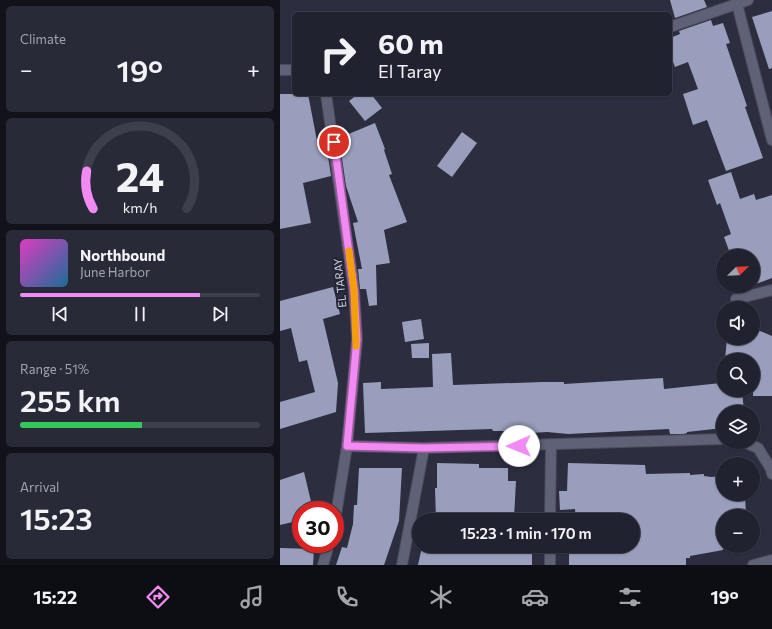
<!DOCTYPE html>
<html lang="en">
<head>
<meta charset="utf-8">
<style>
  :root { --surface:#212230; --page:#292a38; --text:#f1f3f6; --muted:#a2a4ab; --line:#3e3f4c; --accent:#f28af3 }
  body { margin:0; font-family:Commissioner,sans-serif; background:var(--page); color:var(--text); height:100vh; display:flex; flex-direction:column; font-size:15px; white-space:nowrap }
  * { box-sizing:border-box; margin:0 }
  p { font-size:13px; color:var(--muted) }
  .icon { flex:none; width:22px; height:22px; fill:none; stroke:currentColor; stroke-width:2; stroke-linecap:round; stroke-linejoin:round }
  .map { position:relative; flex:1; overflow:hidden }
  .details { display:flex; flex-direction:column; gap:6px; padding:6px; background:#12131a; width:280px }
  .details>* { flex:none }
  .hud { position:absolute; left:12px; top:12px; width:380px; height:84px; border-radius:6px; box-shadow:0 1px 3px #0004,0 0 0 1px var(--line); background:#212230; color:var(--text); overflow:hidden }
  .needle { width:26px; rotate:67deg }
  .tools { position:absolute; left:436px; top:249px; display:grid; gap:8px }
  .tools a { display:grid; place-items:center; width:44px; height:44px; border-radius:50%; background:var(--surface); box-shadow:0 1px 3px #0004,0 0 0 1px var(--line); font-size:20px }
  .speed { position:absolute; left:12px; top:501px; display:flex; gap:8px; font-size:20px; font-weight:700; text-align:center }
  .speed>* { display:grid; place-content:center; width:52px; height:52px; border-radius:50%; background:var(--surface); box-shadow:0 1px 3px #0004,0 0 0 1px var(--line); line-height:1 }
  .speed .limit { border:6px solid #d22; background:#fff; color:#111 }
  .pin { position:absolute; display:grid; place-items:center; width:34px; height:34px; color:#fff; margin:-17px; border:2px solid #fff; border-radius:50%; box-shadow:0 1px 4px #0007 }
  .me { position:absolute; width:44px; margin:-22px; rotate:269deg; stroke-linejoin:round; filter:drop-shadow(0 0 3px #0008) }
  .turn { display:flex; align-items:center; gap:14px; height:84px; padding:0 20px; font-size:18px }
  .turn .icon { width:52px; height:52px; stroke-width:2.5 }
  .turn b { display:block; font-size:28px; line-height:34px }
  .big { font-size:30px; font-weight:600; line-height:1.1 }
  .details .widget { flex:1; display:flex; flex-direction:column; justify-content:center; gap:6px; min-width:0; padding:0 14px; border-radius:6px; background:var(--page) }
  .details .dial { align-items:center; gap:0 }
  .dial svg { height:104px; overflow:visible; fill:none; stroke:var(--line); stroke-width:7; stroke-linecap:round; text-anchor:middle }
  .dial text { fill:var(--text); stroke:none }
  .song { display:flex; align-items:center; gap:12px }
  .cover { width:48px; height:48px; border-radius:6px; background:linear-gradient(135deg,hsl(310 70% 55%),hsl(200 70% 35%)) }
  .played { height:4px; border-radius:2px; background:linear-gradient(90deg,var(--accent) 75%,var(--line) 75%) }
  .keys { display:flex; justify-content:space-around; direction:ltr }
  .heat { display:flex; justify-content:space-between; align-items:center; font-size:22px; direction:ltr }
  .charge { height:6px; border-radius:3px; background:linear-gradient(90deg,#34c759 51%,var(--line) 0) }
  .trip { position:absolute; left:132px; top:513px; width:228px; height:40px; border-radius:20px; background:var(--surface); box-shadow:0 1px 3px #0004,0 0 0 1px var(--line); font-weight:600; line-height:40px; text-align:center }
  .dock { display:flex; height:64px; justify-content:space-around; align-items:center; background:#0d0e13; color:var(--muted) }
  .dock .icon { width:28px; height:28px }
  .dock .active { color:var(--accent) }
  .dock b { font-size:18px; color:var(--text) }
  main { display:flex; flex:1; min-height:0 }
  .map>svg:first-child { display:block }
  .building { fill:#999ebc }
  .lines { fill:none; stroke-linecap:round; stroke-linejoin:round }
  .minor-casing { stroke:#494b5b; stroke-width:12 }
  .minor { stroke:#5f6276; stroke-width:10 }
  .route-casing { stroke:#9d5a9e; stroke-width:10 }
  .route { stroke:#f28af3; stroke-width:7 }
  .slow { stroke:#f59e0b; stroke-width:7 }
  .labels { text-anchor:middle; stroke-width:4; stroke-linejoin:round; paint-order:stroke }
  .street-label { font-size:11px; fill:#d2d5e0; stroke:#222536 }
</style>
</head>
<body>
<main>
<section class="details">
<div class="widget"><p>Climate</p>
<div class="heat"><a>−</a><b class="big">19°</b><a>+</a></div>
</div>
<div class="widget dial"><svg viewBox="0 0 100 80">
<path d="M14 69A42 42 0 1 1 86 69"/>
<path d="M14 69A42 42 0 0 1 9 40" stroke="#f28af3"/>
<text x="50" y="56" font-size="32" font-weight="700">24</text>
<text x="50" y="72" font-size="11">km/h</text>
</svg></div>
<div class="widget">
<div class="song"><i class="cover"></i><div><b>Northbound</b><p>June Harbor</p></div></div>
<div class="played"></div>
<div class="keys"><svg class="icon" aria-label="previous" viewBox="0 0 24 24"><path d="M18 5L8 12l10 7zM5 5v14"/></svg><svg class="icon" aria-label="pause" viewBox="0 0 24 24"><path d="M8 5v14M16 5v14"/></svg><svg class="icon" aria-label="next" viewBox="0 0 24 24"><path d="M6 5l10 7-10 7zM19 5v14"/></svg></div>
</div>
<div class="widget"><p>Range · 51%</p><b class="big">255 km</b><div class="charge"></div></div>
<div class="widget"><p>Arrival</p><b class="big">15:23</b></div>
</section>
<div class="map">
<svg width="492" height="565" viewBox="0 0 492 565">
  <rect width="100%" height="100%" fill="#2c2e40"/>
  <g class="building">
    <path d="M390 0H424L427 7 395 18Z"/>
    <path d="M492 11V68L489 69 472 17Z"/>
    <path d="M431 20 433 26 443 23 450 43 446 44 467 106 465 107 483 158 446 171 427 120 413 125 403 94 418 89 408 62 395 67 390 54V38L400 34 399 31Z"/>
    <path d="M0 94H28L38 146 46 143 51 176 23 183 31 223 0 229Z"/>
    <path d="M78 94H91L102 108 85 121 69 101Z"/>
    <path d="M95 123 105 149 104 150 112 174 109 175 127 222 104 230 110 263 96 265 97 305 89 306 86 289H80L78 269H82L73 223 78 222 66 186 59 138Z"/>
    <path d="M182 132 197 143 172 177 157 166Z"/>
    <path d="M451 172 460 199 474 194 476 200 492 195V278L473 285V256H451L444 237 451 234 440 203 437 205 428 180Z"/>
    <path d="M53 287 60 314 43 319 58 383 56 412 0 429V402L35 392 27 360 19 362 11 328 0 331V301Z"/>
    <path d="M141 319 144 339 125 342 122 322Z"/>
    <path d="M473 328 492 336V396H473V360H445L447 338H473Z"/>
    <path d="M149 343V358H132L131 344Z"/>
    <path d="M171 353 173 385 263 382H284V384L383 378 384 389 441 383 442 390H462L464 412H443V428L407 432V433L403 434H390L389 429 288 434 267 432 233 434 232 431H213L212 429 85 433 83 383 101 382V389L153 387 152 354Z"/>
    <path d="M157 463 199 464V468H228V481H236L234 518H230V520H156L155 488H157Z"/>
    <path d="M288 463 365 465 366 474 410 473V475L424 474V476L431 477 443 476V494H465L466 516H443V550L410 556V558H406V565H289V546H353V520H296L295 509 280 510 279 491H287Z"/>
    <path d="M79 468H122L119 521 104 565H56L62 547 67 548 73 524 74 505H77Z"/>
    <path d="M24 472 33 510H21V520L0 525V480Z"/>
    <path d="M156 546H177V549L230 546V549H252V565H138L142 547Z"/>
    <path d="M0 548 34 549 33 565H0Z"/>
  </g>
  <g class="lines">
    <g class="minor-casing">
      <g id="minor">
        <path d="M456 0 492 140"/>
        <path d="M390 27 468 0"/>
        <path d="M0 70H14"/>
        <path d="M46 94 74 290 77 339 67 446 55 521"/>
        <path d="M456 299 492 290"/>
        <path d="M463 442 478 448 491 469 492 474"/>
        <path d="M67 446 144 448 443 439"/>
        <path d="M270 520 271 445"/>
        <path d="M43 565 49 544"/>
        <path d="M122 565 144 448"/>
        <path d="M270 565V546"/>
        <path d="M473 565 492 560"/>
      </g>
    </g>
    <use href="#minor" class="minor"/>
  </g>
  <g class="lines">
    <g class="route-casing">
      <path id="route" d="M54 142 74 290 77 339 67 446 144 448 239 446"/>
    </g>
    <use href="#route" class="route"/>
    <path class="slow" d="M69 251 74 290 76 346"/>
  </g>
  <g class="labels">
    <g class="street-label">
      <text transform="translate(60 283) rotate(-96)" y="4">EL TARAY</text>
    </g>
  </g>
</svg>
<div class="tools">
<a><svg class="needle" viewBox="-14 -14 28 28"><path d="M0-13l5 13h-10z" fill="#e53935"/><path d="M0 13l5-13h-10z" fill="#a2a4ab"/></svg></a>
<a><svg class="icon" aria-label="sound" viewBox="0 0 24 24"><path d="M4 9h4l5-4v14l-5-4H4zM17 9q2 3 0 6"/></svg></a>
<a><svg class="icon" aria-label="search" viewBox="0 0 24 24"><circle cx="10" cy="10" r="6"/><path d="M15 15l6 6"/></svg></a>
<a><svg class="icon" aria-label="layers" viewBox="0 0 24 24"><path d="M12 4l9 5-9 5-9-5zM3 14l9 5 9-5"/></svg></a>
<a>+</a>
<a>−</a>
</div>
<div class="speed"><div class="limit">30</div></div>
<div class="pin" style="left:54px;top:142px;background:#d93025"><svg class="icon" aria-label="arrive" viewBox="0 0 24 24"><path d="M6 21V4h12l-3 4 3 4H6"/></svg></div>
<svg class="me" style="left:239px;top:446px" viewBox="-20 -20 40 40"><circle r="19" fill="#fff"/><path d="M0-13L10 11 0 6-10 11z" fill="#f28af3"/></svg>
<div class="trip">15:23 · 1 min · 170 m</div>
<div class="hud">
<div class="turn"><svg class="icon" aria-label="right" viewBox="0 0 24 24"><path d="M7 20v-9h11M14 6l5 5-5 5"/></svg><div><b>60 m</b>El Taray</div></div>
</div>
</div>
</main>
<nav class="dock">
<b>15:22</b>
<svg class="icon active" aria-label="directions" viewBox="0 0 24 24"><path d="M12 3l9 9-9 9-9-9zM9 14v-3h6M13 9l2 2-2 2"/></svg>
<svg class="icon" aria-label="music" viewBox="0 0 24 24"><path d="M9 18V5l10-2v13"/><circle cx="6" cy="18" r="3"/><circle cx="16" cy="16" r="3"/></svg>
<svg class="icon" aria-label="phone" viewBox="0 0 24 24"><path d="M5 4h4l2 5-3 2q2 4 5 5l2-3 5 2v4C11 20 4 13 5 4z"/></svg>
<svg class="icon" aria-label="climate" viewBox="0 0 24 24"><path d="M12 3v18M4 7l16 10M4 17L20 7"/></svg>
<svg class="icon" aria-label="car" viewBox="0 0 24 24"><path d="M5 17H2v-5l4-1 3-4h7l3 4 3 1v5h-3M9 17h6M6 11h13"/><circle cx="7" cy="17" r="2"/><circle cx="17" cy="17" r="2"/></svg>
<svg class="icon" aria-label="filters" viewBox="0 0 24 24"><path d="M4 7h16M4 17h16"/><circle cx="9" cy="7" r="2"/><circle cx="15" cy="17" r="2"/></svg>
<b>19°</b>
</nav>
</body>
</html>
